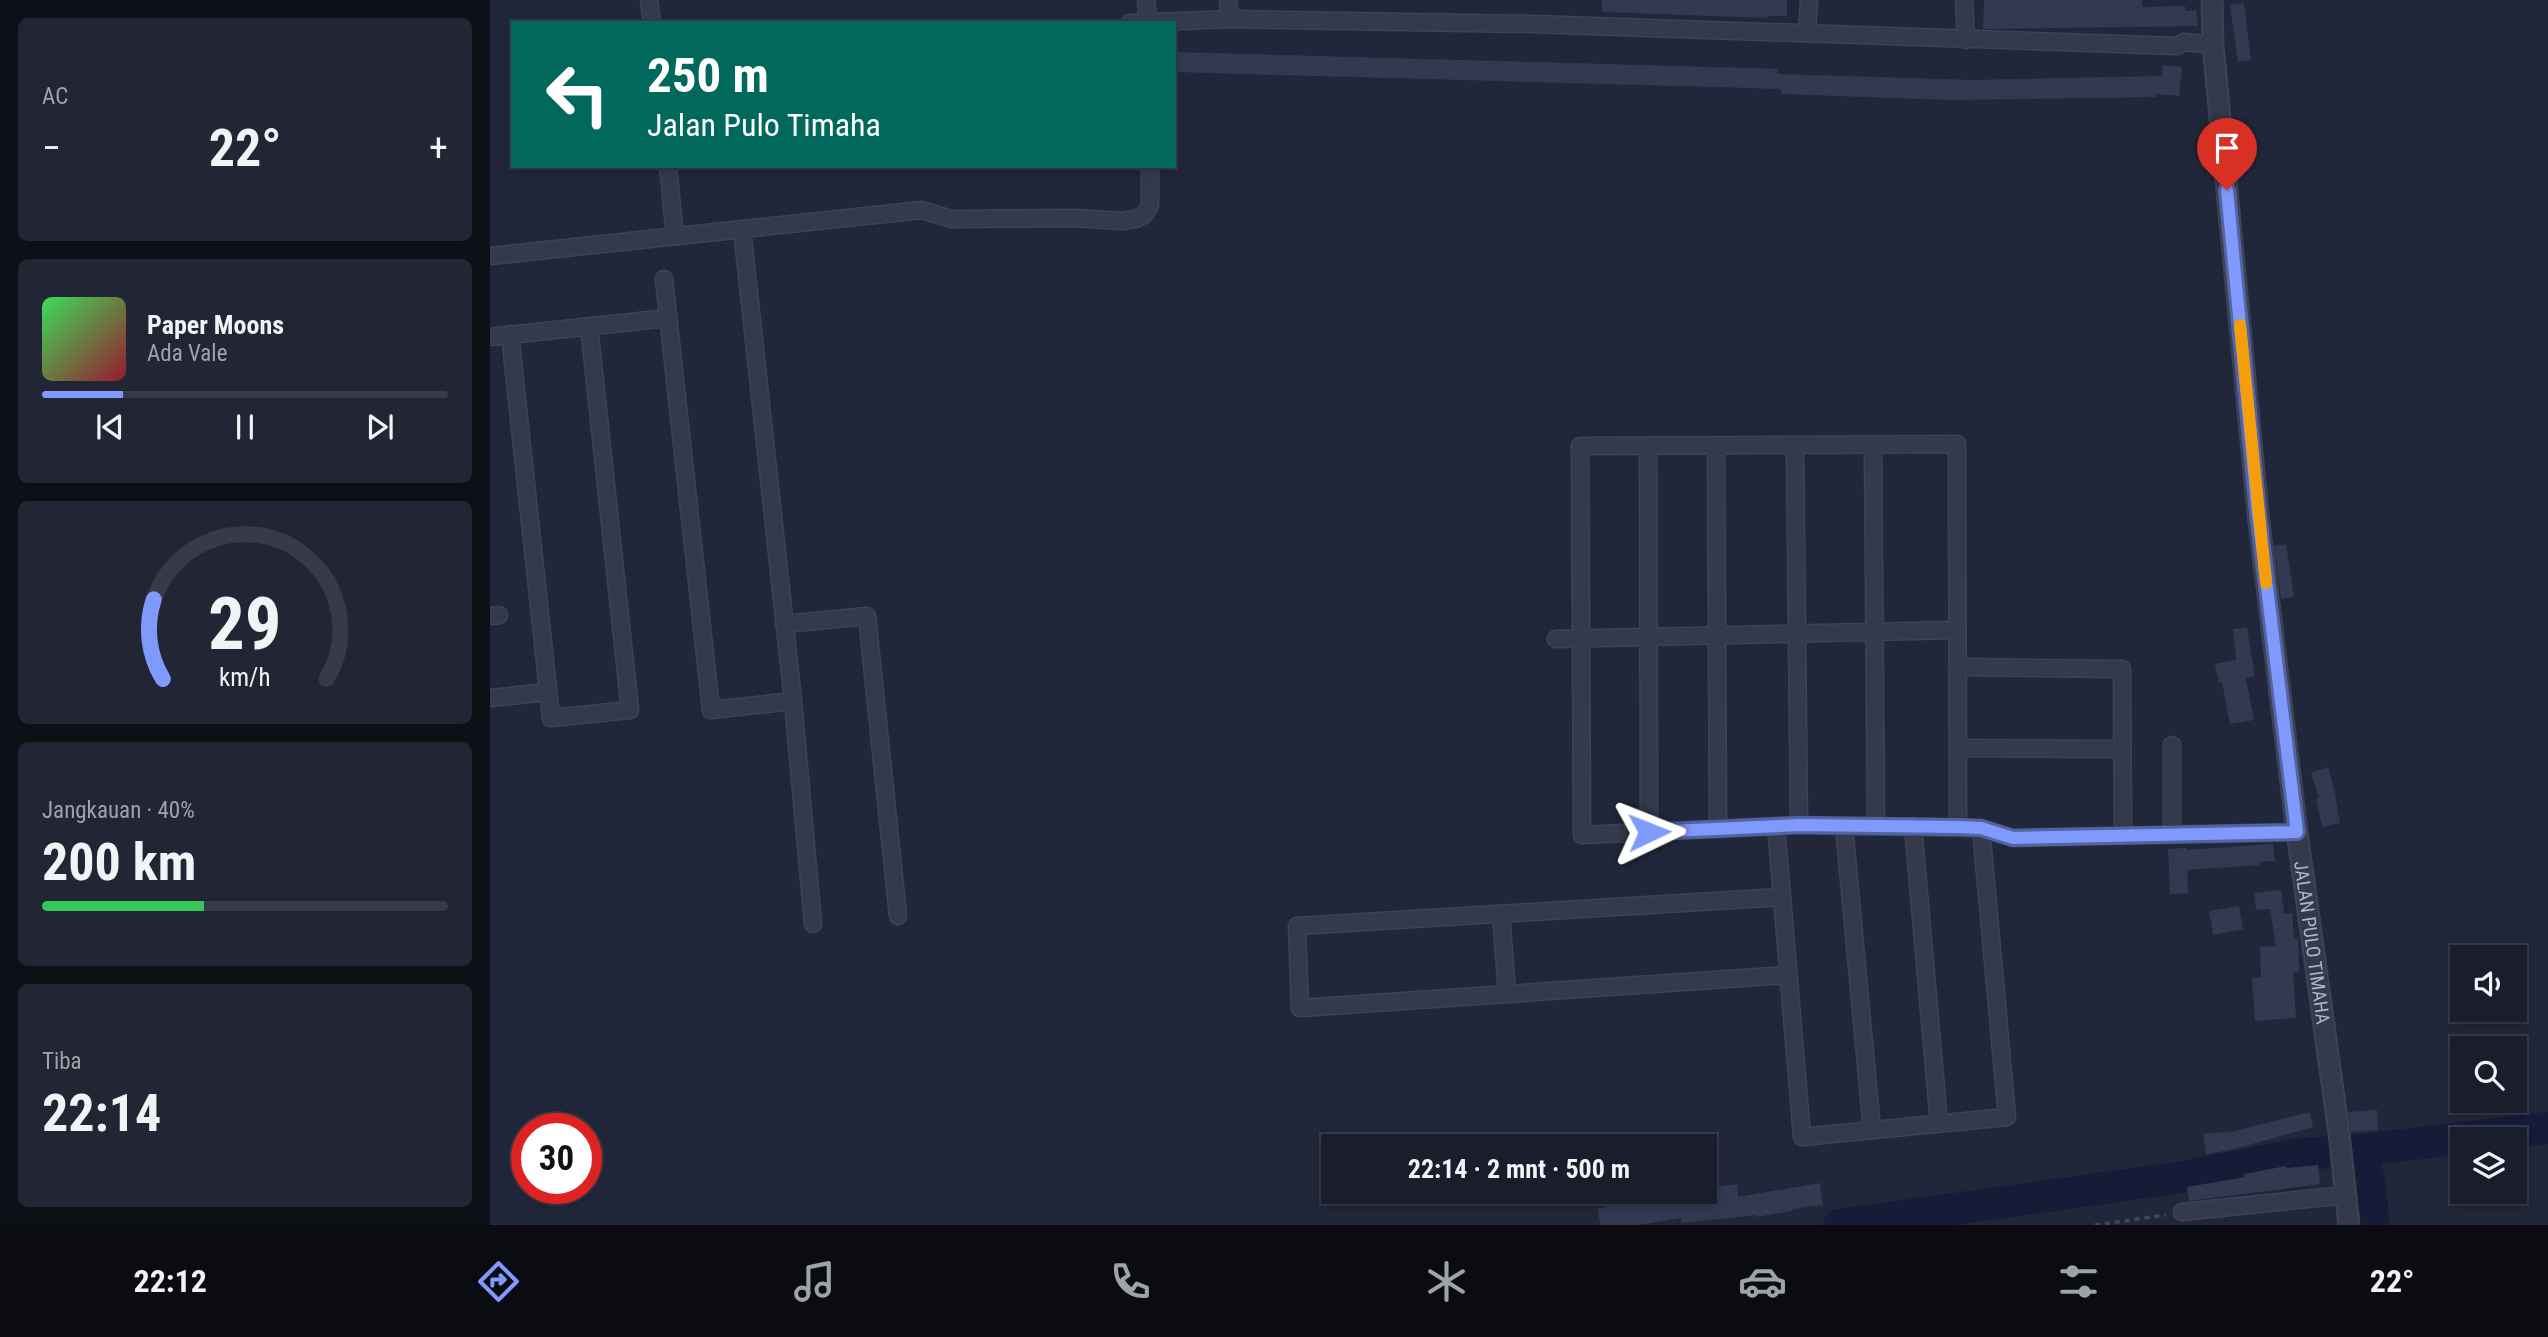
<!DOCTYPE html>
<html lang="id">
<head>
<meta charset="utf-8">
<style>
  :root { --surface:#191d2c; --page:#222634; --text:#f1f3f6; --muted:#9fa2a9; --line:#373b48; --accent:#7f9afc }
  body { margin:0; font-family:"Roboto Condensed",sans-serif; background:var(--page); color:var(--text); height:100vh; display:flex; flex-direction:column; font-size:26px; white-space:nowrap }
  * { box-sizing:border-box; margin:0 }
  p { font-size:23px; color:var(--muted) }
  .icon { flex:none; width:38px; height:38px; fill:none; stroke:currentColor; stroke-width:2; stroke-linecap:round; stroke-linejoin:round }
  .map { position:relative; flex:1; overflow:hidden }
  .side { display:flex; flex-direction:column; gap:18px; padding:18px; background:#0e1018; width:490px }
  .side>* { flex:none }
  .guide { position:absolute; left:21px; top:21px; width:665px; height:147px; border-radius:0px; box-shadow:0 4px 10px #0003,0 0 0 2px var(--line); background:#00695c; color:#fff; overflow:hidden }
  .fabs { position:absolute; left:1960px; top:945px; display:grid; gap:14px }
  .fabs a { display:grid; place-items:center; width:77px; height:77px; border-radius:0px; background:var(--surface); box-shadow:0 4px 10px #0003,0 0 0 2px var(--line); font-size:35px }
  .speed { position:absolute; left:21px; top:1113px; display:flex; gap:14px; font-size:35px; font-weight:700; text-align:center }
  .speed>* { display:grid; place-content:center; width:91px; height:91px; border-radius:50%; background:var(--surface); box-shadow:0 4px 10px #0003,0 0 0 2px var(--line); line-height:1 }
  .speed .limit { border:10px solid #d22; background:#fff; color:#111 }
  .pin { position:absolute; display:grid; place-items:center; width:60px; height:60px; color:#fff; margin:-72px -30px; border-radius:50% 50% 50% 0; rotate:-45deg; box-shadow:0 0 7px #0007 }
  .pin .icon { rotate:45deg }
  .me { position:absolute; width:77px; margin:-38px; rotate:88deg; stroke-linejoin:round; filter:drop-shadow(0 0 5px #0008) }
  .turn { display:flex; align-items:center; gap:24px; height:147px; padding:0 21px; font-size:32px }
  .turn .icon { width:91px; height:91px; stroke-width:2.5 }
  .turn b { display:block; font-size:49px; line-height:60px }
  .big { font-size:52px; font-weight:700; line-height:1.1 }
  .side .card { flex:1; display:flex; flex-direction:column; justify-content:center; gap:10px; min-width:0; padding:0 24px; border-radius:10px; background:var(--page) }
  .side .dial { align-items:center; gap:0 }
  .dial svg { height:182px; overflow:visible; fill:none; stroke:var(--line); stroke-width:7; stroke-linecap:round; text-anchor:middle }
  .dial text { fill:var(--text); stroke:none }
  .song { display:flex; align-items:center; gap:21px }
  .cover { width:84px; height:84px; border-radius:10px; background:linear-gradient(135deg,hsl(130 70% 55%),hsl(350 70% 35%)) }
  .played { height:7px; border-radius:4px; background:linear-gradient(90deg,var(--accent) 20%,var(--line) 20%) }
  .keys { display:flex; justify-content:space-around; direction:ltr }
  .heat { display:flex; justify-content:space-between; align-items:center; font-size:38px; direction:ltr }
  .charge { height:10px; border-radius:5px; background:linear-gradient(90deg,#34c759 40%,var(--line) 0) }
  .trip { position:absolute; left:831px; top:1134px; width:396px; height:70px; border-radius:0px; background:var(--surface); box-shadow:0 4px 10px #0003,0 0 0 2px var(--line); font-weight:700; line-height:70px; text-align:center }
  .tab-bar { display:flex; height:112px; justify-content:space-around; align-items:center; background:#0a0c12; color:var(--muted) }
  .tab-bar .icon { width:49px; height:49px }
  .tab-bar .current { color:var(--accent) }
  .tab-bar b { font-size:32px; color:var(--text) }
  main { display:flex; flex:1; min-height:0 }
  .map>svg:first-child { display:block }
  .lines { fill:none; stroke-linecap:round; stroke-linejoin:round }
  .river { stroke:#141c38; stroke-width:32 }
  .building { fill:#323a52 }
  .minor-casing { stroke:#3e4354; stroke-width:19 }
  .tertiary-casing { stroke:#3e4354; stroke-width:23 }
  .path { stroke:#3b4e54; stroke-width:3.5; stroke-dasharray:5 5; stroke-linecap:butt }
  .minor { stroke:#343a4b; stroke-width:16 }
  .tertiary { stroke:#343a4b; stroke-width:19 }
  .route-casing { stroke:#5364a4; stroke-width:18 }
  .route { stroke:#7f9afc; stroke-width:12 }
  .slow { stroke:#f59e0b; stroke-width:12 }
  .labels { text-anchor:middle; stroke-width:7; stroke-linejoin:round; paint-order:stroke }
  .street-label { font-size:19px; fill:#afb4c7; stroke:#1a1f2f }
</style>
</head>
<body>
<main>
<section class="side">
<div class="card"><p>AC</p>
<div class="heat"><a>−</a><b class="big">22°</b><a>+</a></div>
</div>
<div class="card">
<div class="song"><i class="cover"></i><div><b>Paper Moons</b><p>Ada Vale</p></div></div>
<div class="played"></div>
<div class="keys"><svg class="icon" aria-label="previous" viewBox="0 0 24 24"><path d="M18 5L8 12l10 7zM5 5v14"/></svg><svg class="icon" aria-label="pause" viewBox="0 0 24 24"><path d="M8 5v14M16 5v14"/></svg><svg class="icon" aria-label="next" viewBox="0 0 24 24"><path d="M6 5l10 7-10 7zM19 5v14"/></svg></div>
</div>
<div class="card dial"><svg viewBox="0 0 100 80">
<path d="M14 69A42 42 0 1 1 86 69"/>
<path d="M14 69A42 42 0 0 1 10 34" stroke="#7f9afc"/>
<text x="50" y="56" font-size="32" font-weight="700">29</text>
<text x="50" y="72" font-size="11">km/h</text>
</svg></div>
<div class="card"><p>Jangkauan · 40%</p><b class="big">200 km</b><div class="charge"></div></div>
<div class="card"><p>Tiba</p><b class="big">22:14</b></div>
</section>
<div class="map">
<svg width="2058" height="1225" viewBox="0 0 2058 1225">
  <rect width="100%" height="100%" fill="#21273a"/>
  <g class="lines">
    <g class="river">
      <path d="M1872 1150 1881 1189 1883 1225"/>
      <path d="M1349 1225 1693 1177 1810 1154 1872 1150 2058 1128"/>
    </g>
  </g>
  <g class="building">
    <path d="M1112 0H1297V16H1278V18L1112 12Z"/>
    <path d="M1494 0H1652V7L1695 6V11L1706 10 1708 26 1493 29Z"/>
    <path d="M1754 3 1761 60 1748 62 1740 5Z"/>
    <path d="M684 52 1260 68 1287 69V74L1481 80 1672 76 1673 65 1692 67 1689 96 1666 94V97L1463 100 1291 94V89L1260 88 684 72Z"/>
    <path d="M1796 544 1804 597 1791 599 1784 546Z"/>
    <path d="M1757 628 1765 676 1756 678 1764 720 1740 724 1732 682 1729 683 1725 664 1746 660 1743 629Z"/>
    <path d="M1838 767 1844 789 1850 823 1832 827 1826 799 1829 798 1821 773Z"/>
    <path d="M1783 844 1785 861 1769 862V865L1697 870 1698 893 1680 894 1678 849 1696 848V850Z"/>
    <path d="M1791 890 1794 914 1802 913 1804 939H1808L1809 972 1803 973 1806 1018 1765 1021 1762 978H1771L1770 947 1786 946 1780 909 1766 910 1764 893Z"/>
    <path d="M1749 906 1753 929 1723 935 1719 911Z"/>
    <path d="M1887 1110 1888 1130 1861 1132 1858 1112Z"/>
    <path d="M1820 1112 1823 1127 1740 1150 1716 1154 1713 1134 1745 1131Z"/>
    <path d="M1828 1165 1830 1184 1699 1201 1697 1187 1755 1177 1754 1174 1796 1166V1168Z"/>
    <path d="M1330 1183 1333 1205 1302 1209V1211L1266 1217V1215L1192 1223 1191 1218 1149 1225H1111L1107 1209 1131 1203V1201L1178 1194 1179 1197 1220 1195 1219 1188 1247 1184 1248 1197Z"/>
  </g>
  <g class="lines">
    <g class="minor-casing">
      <g id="minor">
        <path d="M159 0 162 23"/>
        <path d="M656 0 658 21"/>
        <path d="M738 0 740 19"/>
        <path d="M1474 0 1476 40"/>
        <path d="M640 23 740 19 1043 24 1687 46 1694 42 1723 45"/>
        <path d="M1317 33 1319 0"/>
        <path d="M178 166 185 236"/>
        <path d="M252 229 303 701 323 924"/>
        <path d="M0 256 432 210 461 219 583 218 632 221 646 219 655 214 660 205V166"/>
        <path d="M174 279 221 710 303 701"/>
        <path d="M20 334 61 718 140 710 99 326"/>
        <path d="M0 337 178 318"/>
        <path d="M1305 445 1309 825"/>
        <path d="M1383 445 1386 826"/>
        <path d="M1158 446 1159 832"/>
        <path d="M1226 446 1228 829"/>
        <path d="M0 616 9 615"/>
        <path d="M294 624 377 616 408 916"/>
        <path d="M1066 639 1467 630"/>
        <path d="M1467 667 1632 669 1633 836"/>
        <path d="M0 698 58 692"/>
        <path d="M1682 745V835"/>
        <path d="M1468 748 1632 749"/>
        <path d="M1286 826 1312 1137 1517 1117 1491 828"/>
        <path d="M1354 826 1382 1130"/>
        <path d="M1423 826 1449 1124"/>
        <path d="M1468 827 1467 444 1090 446 1092 835 1309 825 1354 826 1491 828 1523 838 1807 832"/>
        <path d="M1292 897 807 926 810 1008 1298 975"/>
        <path d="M1011 914 1017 994"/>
        <path d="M1692 1212 1855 1195"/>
      </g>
    </g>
    <g class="tertiary-casing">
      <g id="tertiary">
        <path id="s1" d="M1722 0 1723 45 1768 514 1807 832 1849 1133 1859 1225"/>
      </g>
    </g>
    <path class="path" d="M1605 1225 1676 1215"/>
    <use href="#minor" class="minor"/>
    <use href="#tertiary" class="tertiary"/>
  </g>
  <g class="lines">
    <g class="route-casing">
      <path id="route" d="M1159 832 1309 825 1468 827 1491 828 1523 838 1807 832 1768 514 1737 190"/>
    </g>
    <use href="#route" class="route"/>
    <path class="slow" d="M1750 325 1776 583"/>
  </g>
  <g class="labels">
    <g class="street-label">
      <text dy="7" stroke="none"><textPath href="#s1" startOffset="948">JALAN PULO TIMAHA</textPath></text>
    </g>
  </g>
</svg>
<div class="fabs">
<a><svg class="icon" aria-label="sound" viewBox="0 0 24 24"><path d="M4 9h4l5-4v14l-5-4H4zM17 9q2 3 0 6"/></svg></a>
<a><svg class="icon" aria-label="search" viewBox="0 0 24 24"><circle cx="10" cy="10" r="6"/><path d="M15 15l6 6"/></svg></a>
<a><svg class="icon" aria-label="layers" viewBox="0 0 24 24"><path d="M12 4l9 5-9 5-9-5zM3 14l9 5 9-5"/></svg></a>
</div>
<div class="speed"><div class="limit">30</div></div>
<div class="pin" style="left:1737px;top:190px;background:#d93025"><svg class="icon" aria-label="arrive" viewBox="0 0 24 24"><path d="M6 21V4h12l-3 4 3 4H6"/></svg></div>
<svg class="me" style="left:1159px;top:832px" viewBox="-20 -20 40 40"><path d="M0-17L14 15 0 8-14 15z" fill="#7f9afc" stroke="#fff" stroke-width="4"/></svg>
<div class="trip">22:14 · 2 mnt · 500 m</div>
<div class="guide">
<div class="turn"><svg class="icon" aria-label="left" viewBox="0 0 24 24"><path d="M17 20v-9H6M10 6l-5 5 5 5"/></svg><div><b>250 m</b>Jalan Pulo Timaha</div></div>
</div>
</div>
</main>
<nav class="tab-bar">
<b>22:12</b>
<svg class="icon current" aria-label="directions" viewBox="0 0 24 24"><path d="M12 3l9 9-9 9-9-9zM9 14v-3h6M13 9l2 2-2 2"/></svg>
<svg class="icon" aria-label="music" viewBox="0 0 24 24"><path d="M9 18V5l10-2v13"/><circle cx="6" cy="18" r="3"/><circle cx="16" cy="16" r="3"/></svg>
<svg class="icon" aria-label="phone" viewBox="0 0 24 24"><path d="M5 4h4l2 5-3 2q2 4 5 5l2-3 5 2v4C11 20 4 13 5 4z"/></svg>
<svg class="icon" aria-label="climate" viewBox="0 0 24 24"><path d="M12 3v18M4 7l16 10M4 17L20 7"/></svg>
<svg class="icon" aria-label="car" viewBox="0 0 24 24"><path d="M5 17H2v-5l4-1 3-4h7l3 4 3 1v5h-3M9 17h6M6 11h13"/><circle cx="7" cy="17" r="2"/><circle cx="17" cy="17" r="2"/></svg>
<svg class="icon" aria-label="filters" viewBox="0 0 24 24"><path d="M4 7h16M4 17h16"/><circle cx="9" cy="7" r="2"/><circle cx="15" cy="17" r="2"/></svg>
<b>22°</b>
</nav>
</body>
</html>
